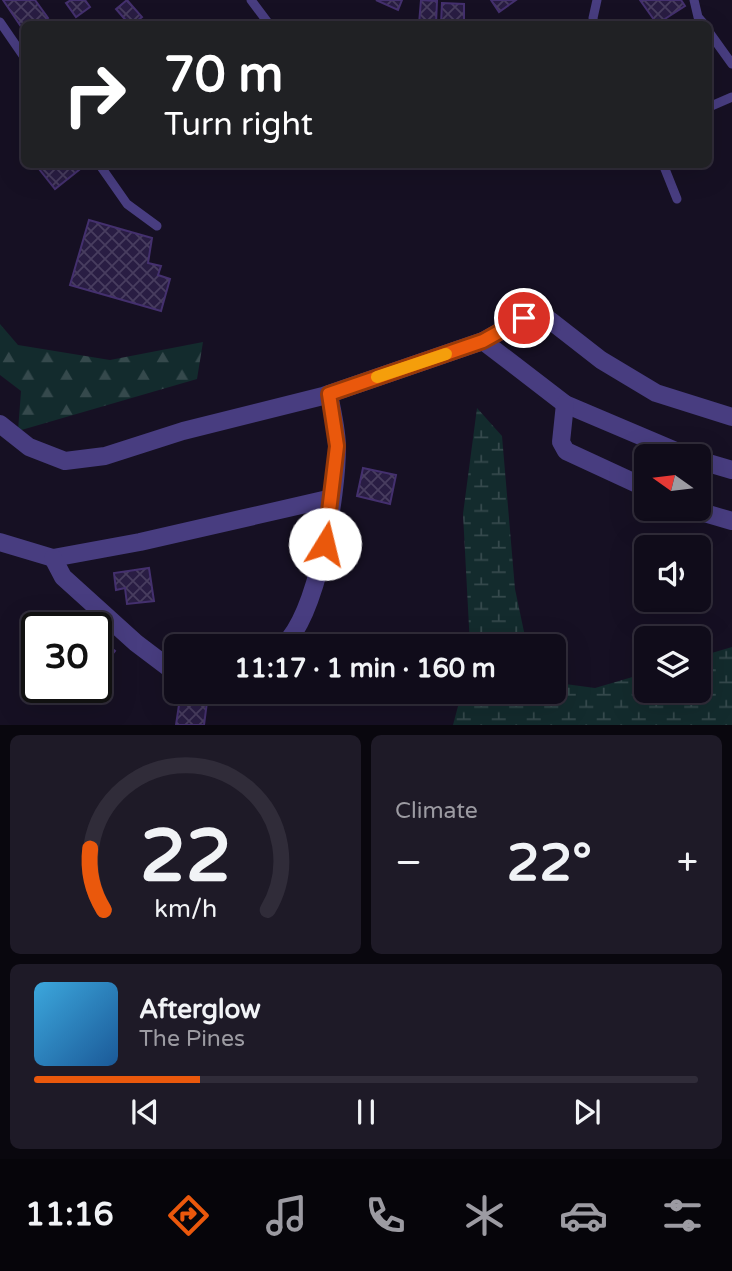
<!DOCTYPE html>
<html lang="en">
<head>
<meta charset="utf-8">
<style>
  :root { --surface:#100c1a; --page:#1e1a27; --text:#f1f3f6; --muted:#9c9ba2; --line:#302c39; --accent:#ea580c }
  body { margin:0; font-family:"Varela Round",sans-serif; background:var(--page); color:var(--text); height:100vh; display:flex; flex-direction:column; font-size:26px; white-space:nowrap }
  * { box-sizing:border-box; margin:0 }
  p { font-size:23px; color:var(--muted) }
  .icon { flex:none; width:38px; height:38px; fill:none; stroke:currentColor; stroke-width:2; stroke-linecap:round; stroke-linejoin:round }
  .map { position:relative; height:725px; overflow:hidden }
  .drawer { display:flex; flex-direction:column; gap:10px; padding:10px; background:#09070e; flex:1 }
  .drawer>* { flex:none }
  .hud { position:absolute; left:21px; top:21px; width:691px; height:147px; border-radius:10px; box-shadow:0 7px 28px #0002,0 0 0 2px var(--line); background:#202124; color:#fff; overflow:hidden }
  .needle { width:46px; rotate:284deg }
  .fabs { position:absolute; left:634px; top:444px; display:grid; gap:14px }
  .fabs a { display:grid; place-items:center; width:77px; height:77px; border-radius:10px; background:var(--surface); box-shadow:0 7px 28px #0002,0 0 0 2px var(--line); font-size:35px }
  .speed { position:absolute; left:21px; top:612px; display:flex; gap:14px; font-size:35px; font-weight:700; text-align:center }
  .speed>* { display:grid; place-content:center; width:91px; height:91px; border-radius:50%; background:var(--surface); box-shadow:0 7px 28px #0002,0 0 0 2px var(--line); line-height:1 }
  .speed .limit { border:4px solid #111; border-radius:10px; background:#fff; color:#111 }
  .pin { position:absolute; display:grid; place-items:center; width:60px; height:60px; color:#fff; margin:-30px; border:4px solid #fff; border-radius:50%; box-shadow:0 2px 7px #0007 }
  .me { position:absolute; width:77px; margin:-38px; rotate:9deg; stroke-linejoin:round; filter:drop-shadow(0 0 5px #0008) }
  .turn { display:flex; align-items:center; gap:24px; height:147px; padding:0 28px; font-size:32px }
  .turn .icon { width:91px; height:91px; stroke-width:2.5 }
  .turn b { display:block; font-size:49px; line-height:60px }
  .big { font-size:52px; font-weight:800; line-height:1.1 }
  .drawer .card { flex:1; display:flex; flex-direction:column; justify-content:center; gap:10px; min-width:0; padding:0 24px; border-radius:10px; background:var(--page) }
  .drawer .dial { align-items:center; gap:0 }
  .dial svg { height:182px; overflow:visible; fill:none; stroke:var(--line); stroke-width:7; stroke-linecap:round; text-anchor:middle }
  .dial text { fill:var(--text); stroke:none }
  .song { display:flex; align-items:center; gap:21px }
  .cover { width:84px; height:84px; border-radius:10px; background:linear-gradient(135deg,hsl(200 70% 55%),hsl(210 70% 35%)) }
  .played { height:7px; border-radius:4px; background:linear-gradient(90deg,var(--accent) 25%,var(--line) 25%) }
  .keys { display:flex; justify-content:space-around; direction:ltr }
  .heat { display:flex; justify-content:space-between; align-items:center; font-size:38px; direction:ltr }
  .drawer .tiles { flex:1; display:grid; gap:10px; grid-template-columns:1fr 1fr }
  .card:last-child { grid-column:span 2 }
  .trip { position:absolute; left:164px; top:634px; width:402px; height:70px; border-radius:10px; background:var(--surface); box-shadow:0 7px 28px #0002,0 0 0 2px var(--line); font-weight:800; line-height:70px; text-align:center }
  .tabs { display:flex; height:112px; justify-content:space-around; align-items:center; background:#06050a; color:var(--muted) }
  .tabs .icon { width:49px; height:49px }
  .tabs .current { color:var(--accent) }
  .tabs b { font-size:32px; color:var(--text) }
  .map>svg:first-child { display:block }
  .forest { fill:url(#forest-firs) }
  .wetland { fill:url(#wetland-marsh) }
  .building { fill:url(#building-cross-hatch); stroke:#44306e; stroke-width:2 }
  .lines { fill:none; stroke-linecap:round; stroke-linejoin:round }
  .lane { stroke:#483d80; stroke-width:9 }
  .street { stroke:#483d80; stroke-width:18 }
  .route-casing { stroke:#983908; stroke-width:18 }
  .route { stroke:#ea580c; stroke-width:12 }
  .slow { stroke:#f59e0b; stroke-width:12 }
</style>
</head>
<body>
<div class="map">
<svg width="732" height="725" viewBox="0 0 732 725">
  <defs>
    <pattern id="forest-firs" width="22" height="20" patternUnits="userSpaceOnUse" patternTransform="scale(1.75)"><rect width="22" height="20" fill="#132b2d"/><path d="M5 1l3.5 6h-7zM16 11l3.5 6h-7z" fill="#35494c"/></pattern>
    <pattern id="wetland-marsh" width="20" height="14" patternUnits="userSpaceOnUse" patternTransform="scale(1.75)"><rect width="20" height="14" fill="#132b2d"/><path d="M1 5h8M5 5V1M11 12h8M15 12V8" fill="none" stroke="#35494c"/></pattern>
    <pattern id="building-cross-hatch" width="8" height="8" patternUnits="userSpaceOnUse" patternTransform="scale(1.75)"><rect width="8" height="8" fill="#291d43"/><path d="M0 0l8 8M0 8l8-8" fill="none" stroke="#483d5f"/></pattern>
  </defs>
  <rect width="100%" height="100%" fill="#161023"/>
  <path class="forest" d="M0 324 18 345 110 360 203 342 197 379 18 431 21 391 0 375Z"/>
  <g class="wetland">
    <path d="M477 408 502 436 515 589 527 646H470L463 514Z"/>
    <path d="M732 647V725H453L462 691H555V680L558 683 595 688 646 673V691H698V657Z"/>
  </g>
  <g class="building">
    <path d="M3 0H35L48 18 38 24H24V31Z"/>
    <path d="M71 0H85L90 7 76 17 66 3Z"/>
    <path d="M127 0 142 17 133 24H129L116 9Z"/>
    <path d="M376 0H402L398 10Z"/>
    <path d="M421 0 437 1 436 24H419Z"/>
    <path d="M491 0H516L499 12Z"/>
    <path d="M640 0H681L685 6 657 24Z"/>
    <path d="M442 3 464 4V24H441Z"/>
    <path d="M45 164H83L84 166 55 189 39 169Z"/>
    <path d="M89 220 152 238 148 263 161 266 158 275 170 279 161 311 70 285Z"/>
    <path d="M363 468 396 475 390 504 357 496Z"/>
    <path d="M149 568 154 601 127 604 125 588 116 590 114 573Z"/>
    <path d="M96 636 115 651 96 674Z"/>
    <path d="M180 698 207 702 204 725H176Z"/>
  </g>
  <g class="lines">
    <g class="lane">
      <path d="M251 0 269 24"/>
      <path d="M694 0 698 17 704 24"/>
      <path d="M0 22 24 57"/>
      <path d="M594 24 593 18 597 0"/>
      <path d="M709 32 732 64"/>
      <path d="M709 107 732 97"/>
      <path d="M99 164 127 204 157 226"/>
      <path d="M663 164 677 199"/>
    </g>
    <g class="street">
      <path d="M483 341 565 404 690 457"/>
      <path d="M565 404 561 442 566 451 646 488"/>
      <path d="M0 424 29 447 65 461 105 456 183 431 323 396 483 341 524 318 551 321 601 360 656 393 732 417"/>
      <path d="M698 460 732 470"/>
      <path d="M691 509 732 521"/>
      <path d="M0 542 53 558 140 542 332 498"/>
      <path d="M53 558 63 577 136 643 177 674"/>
      <path d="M283 646C318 613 337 495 337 447 337 430 332 411 329 394"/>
    </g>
  </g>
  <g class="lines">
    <g class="route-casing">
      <path id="route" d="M325 544 337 446 329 394 483 341 524 318"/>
    </g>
    <use href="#route" class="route"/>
    <path class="slow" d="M377 377 446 354"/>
  </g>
</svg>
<div class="fabs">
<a><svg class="needle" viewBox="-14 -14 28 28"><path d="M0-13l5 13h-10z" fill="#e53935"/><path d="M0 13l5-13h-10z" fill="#9c9ba2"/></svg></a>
<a><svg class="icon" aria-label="sound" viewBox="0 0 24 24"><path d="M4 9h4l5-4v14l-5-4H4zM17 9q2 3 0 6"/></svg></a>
<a><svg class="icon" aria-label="layers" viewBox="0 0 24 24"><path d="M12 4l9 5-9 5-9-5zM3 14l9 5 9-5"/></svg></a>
</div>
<div class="speed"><div class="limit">30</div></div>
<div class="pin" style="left:524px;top:318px;background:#d93025"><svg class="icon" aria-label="arrive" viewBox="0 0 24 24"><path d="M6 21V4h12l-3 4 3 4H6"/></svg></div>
<svg class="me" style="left:325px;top:544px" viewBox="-20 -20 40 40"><circle r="19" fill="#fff"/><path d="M0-13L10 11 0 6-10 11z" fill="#ea580c"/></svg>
<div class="trip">11:17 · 1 min · 160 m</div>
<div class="hud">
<div class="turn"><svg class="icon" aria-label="right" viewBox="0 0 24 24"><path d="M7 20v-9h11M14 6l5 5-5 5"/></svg><div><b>70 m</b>Turn right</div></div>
</div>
</div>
<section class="drawer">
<div class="tiles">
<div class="card dial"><svg viewBox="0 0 100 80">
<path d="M14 69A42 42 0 1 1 86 69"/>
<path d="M14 69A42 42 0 0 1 8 42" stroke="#ea580c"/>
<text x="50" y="56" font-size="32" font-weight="700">22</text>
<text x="50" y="72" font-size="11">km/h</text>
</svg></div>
<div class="card"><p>Climate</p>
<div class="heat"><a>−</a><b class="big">22°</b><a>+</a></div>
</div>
<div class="card">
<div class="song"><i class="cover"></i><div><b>Afterglow</b><p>The Pines</p></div></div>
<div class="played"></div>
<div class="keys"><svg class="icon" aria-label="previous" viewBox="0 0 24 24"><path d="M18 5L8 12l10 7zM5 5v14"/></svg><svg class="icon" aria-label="pause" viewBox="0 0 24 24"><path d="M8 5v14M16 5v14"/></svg><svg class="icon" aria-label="next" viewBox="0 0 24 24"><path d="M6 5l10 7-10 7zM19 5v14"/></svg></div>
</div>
</div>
</section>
<nav class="tabs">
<b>11:16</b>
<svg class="icon current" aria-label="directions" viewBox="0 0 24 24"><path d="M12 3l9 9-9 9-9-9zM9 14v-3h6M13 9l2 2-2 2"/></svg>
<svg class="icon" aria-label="music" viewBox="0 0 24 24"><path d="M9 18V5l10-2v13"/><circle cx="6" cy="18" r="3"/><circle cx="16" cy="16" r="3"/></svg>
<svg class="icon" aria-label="phone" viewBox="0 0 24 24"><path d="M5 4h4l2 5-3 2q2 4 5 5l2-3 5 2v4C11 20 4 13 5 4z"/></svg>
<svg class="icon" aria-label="climate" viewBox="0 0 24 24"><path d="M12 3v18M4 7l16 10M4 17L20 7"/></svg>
<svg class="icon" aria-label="car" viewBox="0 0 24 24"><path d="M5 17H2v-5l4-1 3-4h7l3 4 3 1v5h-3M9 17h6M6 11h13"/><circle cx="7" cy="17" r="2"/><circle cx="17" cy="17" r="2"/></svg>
<svg class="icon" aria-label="filters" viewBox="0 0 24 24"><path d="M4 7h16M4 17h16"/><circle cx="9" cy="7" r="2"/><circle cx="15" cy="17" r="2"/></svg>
</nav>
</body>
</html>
